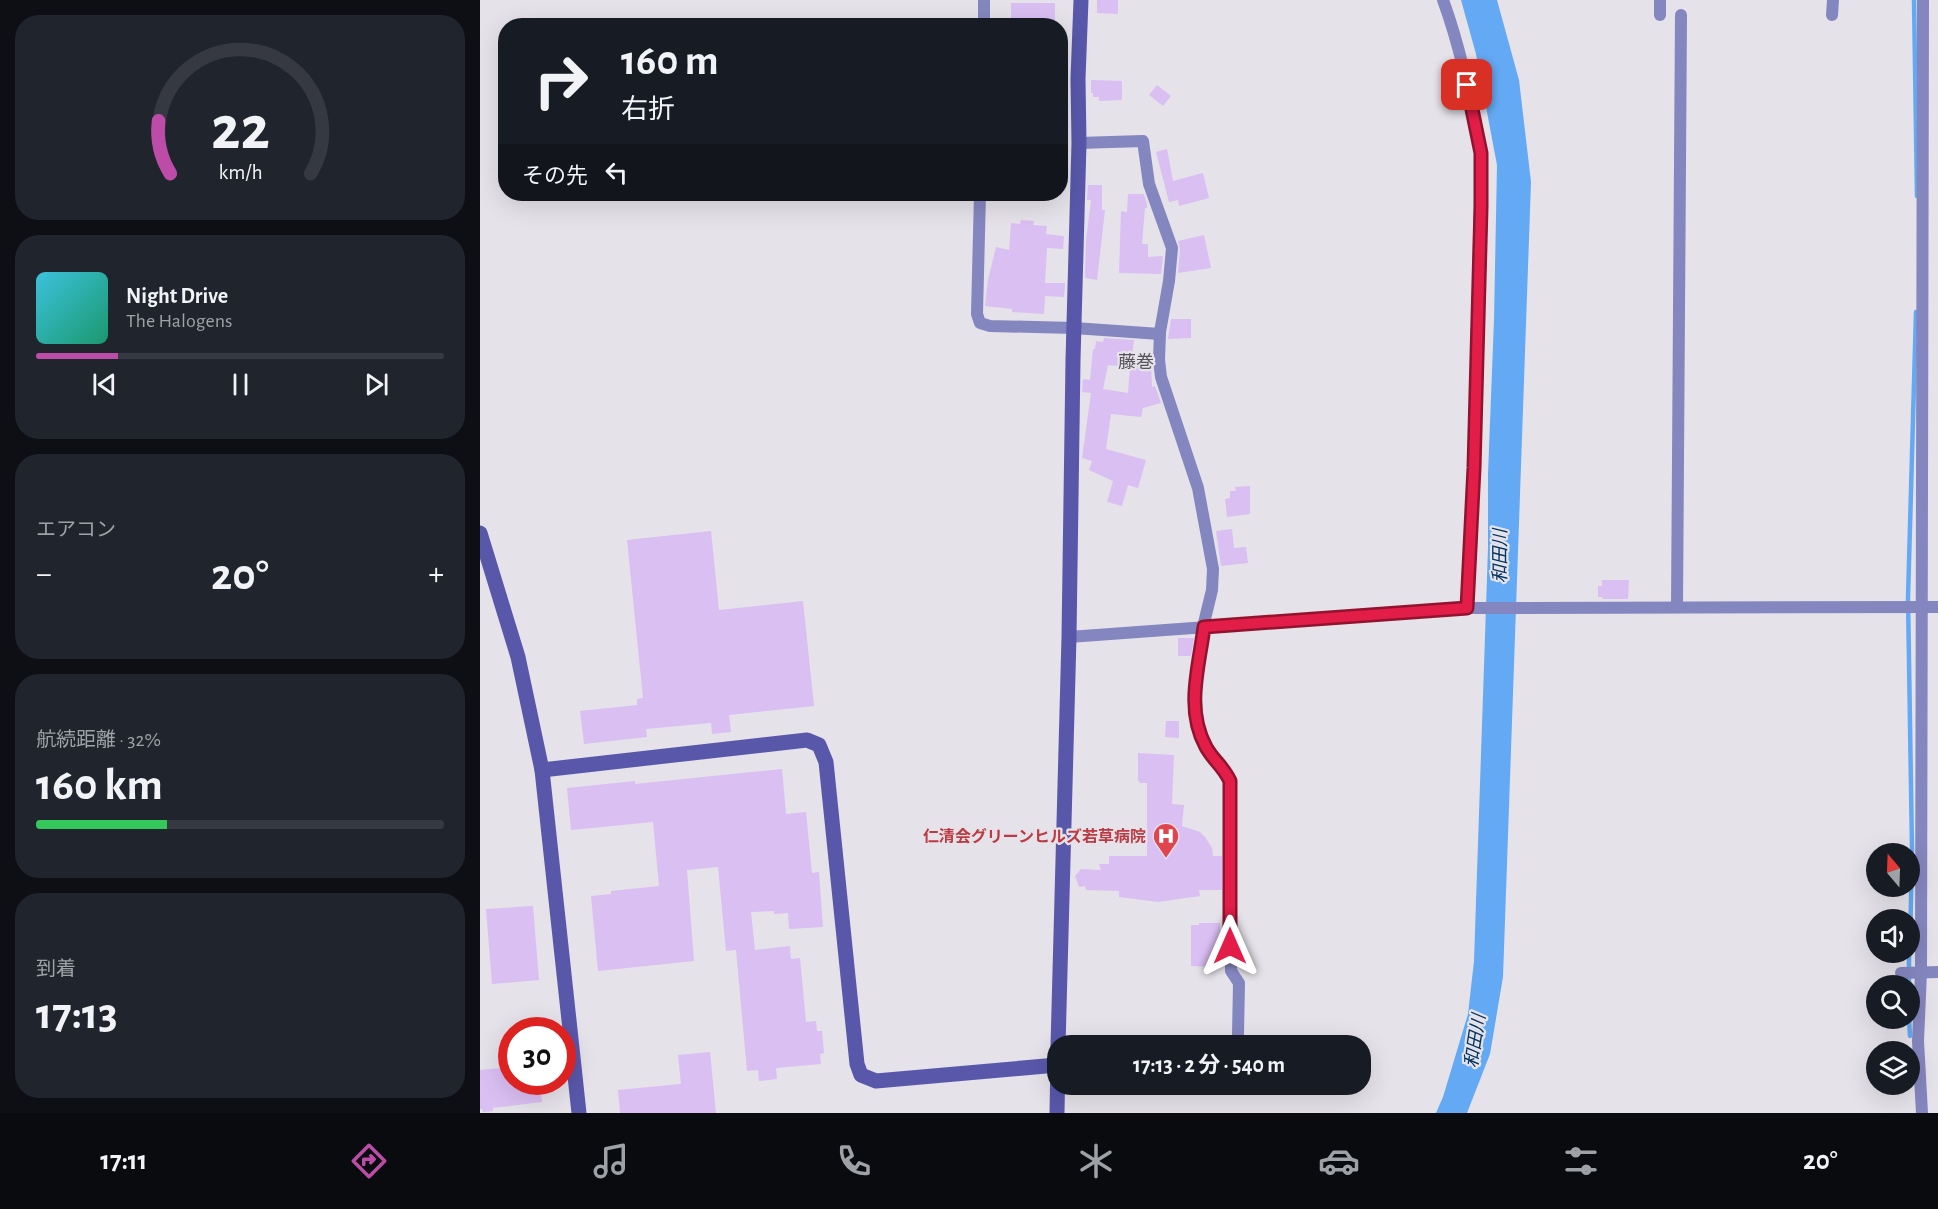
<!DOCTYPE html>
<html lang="ja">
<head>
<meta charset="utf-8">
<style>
  :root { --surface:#171b24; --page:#20242c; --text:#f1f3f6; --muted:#9ea1a6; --line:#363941; --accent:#bd4ca9 }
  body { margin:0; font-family:"Alegreya Sans","Noto Sans JP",sans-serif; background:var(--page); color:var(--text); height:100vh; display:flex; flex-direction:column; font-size:22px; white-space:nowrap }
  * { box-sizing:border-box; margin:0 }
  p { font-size:20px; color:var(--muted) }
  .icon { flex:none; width:33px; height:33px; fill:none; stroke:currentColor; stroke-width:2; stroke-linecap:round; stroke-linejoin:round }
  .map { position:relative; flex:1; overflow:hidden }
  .details { display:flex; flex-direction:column; gap:15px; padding:15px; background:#0d0f14; width:480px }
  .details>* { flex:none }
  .top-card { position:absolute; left:18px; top:18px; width:570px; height:183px; border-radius:24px; box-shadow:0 6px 24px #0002; background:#171b24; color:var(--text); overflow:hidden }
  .needle { width:39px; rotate:341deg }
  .tools { position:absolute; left:1386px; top:843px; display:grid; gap:12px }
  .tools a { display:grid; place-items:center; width:54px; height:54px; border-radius:50%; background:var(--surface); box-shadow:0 6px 24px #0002; font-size:30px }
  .speed { position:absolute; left:18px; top:1017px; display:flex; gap:12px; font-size:30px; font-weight:700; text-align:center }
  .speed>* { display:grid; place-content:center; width:78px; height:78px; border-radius:50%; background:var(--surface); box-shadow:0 6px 24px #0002; line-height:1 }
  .speed .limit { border:9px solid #d22; background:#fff; color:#111 }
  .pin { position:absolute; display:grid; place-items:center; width:51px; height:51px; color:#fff; margin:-26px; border-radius:12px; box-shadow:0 3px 9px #0006 }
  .me { position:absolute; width:66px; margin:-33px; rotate:0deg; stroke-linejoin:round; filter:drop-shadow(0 0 4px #0008) }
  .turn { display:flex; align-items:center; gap:21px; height:126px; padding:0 24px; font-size:27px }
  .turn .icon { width:78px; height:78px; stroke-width:2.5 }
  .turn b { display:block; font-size:42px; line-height:51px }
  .then { display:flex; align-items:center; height:57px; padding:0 24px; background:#0003; gap:12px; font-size:22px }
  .big { font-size:45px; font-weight:700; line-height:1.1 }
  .details .widget { flex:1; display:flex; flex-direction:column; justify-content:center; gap:9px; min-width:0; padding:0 21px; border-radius:24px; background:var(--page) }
  .details .dial { align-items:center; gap:0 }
  .dial svg { height:156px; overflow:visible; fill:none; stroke:var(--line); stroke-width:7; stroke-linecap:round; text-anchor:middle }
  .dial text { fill:var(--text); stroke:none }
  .song { display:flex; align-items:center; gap:18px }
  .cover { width:72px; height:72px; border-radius:9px; background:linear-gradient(135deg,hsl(190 70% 55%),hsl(160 70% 35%)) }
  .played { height:6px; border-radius:3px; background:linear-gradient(90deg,var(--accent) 20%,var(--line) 20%) }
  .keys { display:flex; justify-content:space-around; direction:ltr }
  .heat { display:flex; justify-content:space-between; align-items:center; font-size:33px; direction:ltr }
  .charge { height:9px; border-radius:4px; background:linear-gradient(90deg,#34c759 32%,var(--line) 0) }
  .trip { position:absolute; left:567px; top:1035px; width:324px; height:60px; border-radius:24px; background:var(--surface); box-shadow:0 6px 24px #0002; font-weight:700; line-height:60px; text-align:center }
  .menu { display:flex; height:96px; justify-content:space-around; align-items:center; background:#090b0e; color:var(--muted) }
  .menu .icon { width:42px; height:42px }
  .menu .selected { color:var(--accent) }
  .menu b { font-size:27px; color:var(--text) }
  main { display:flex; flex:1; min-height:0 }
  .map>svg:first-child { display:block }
  .water { fill:#64a9f3 }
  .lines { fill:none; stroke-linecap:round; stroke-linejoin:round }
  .stream { stroke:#64a9f3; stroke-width:4.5 }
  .building { fill:#dabff3; fill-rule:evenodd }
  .street { stroke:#8486bf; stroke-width:12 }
  .secondary { stroke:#5957aa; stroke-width:15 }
  .route-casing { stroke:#92132f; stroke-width:15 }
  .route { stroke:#e11d48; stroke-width:10 }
  .labels { text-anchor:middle; stroke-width:4.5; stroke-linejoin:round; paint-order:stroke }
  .health-label { font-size:16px; font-weight:bold; fill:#be3a42; stroke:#e5e2e9; text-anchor:end }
  .neighbourhood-label { font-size:18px; fill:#565359; stroke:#e5e2e9 }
  .water-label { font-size:18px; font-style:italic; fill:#003461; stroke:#e5e2e9 }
</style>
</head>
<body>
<main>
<section class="details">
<div class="widget dial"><svg viewBox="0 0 100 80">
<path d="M14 69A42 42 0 1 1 86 69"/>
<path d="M14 69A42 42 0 0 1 8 42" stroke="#bd4ca9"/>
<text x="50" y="56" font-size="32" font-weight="700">22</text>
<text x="50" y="72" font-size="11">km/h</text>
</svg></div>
<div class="widget">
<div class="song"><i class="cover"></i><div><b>Night Drive</b><p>The Halogens</p></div></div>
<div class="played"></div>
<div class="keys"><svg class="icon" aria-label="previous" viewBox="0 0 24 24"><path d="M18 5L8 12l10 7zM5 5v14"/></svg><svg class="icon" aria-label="pause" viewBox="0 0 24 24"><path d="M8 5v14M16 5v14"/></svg><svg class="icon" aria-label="next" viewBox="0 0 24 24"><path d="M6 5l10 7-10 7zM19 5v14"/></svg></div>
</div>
<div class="widget"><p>エアコン</p>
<div class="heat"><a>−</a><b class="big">20°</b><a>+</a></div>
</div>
<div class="widget"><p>航続距離 · 32%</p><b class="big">160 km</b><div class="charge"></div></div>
<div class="widget"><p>到着</p><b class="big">17:13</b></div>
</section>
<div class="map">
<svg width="1458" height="1113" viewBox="0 0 1458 1113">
  <rect width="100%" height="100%" fill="#e5e2e9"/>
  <path class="water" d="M981 0H1017L1039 80 1051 182 1023 977 1010 1054 987 1113H956L963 1097 988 1014 994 961 1008 548V474L1014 320 1017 165 996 54Z"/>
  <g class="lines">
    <g class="stream">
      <path d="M1434 0 1437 196"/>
      <path d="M1430 948 1432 849 1428 598 1436 312"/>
      <path d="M1429 986V952"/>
      <path d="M1429 1018 1430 1036"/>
    </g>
  </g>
  <g class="building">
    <path d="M617 0H638V14L617 13Z"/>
    <path d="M531 3H575V25L531 24Z"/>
    <path d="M611 80 642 81V100L619 101V97H613V93H611Z"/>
    <path d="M677 85 691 96 683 106 669 95Z"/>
    <path d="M687 149 693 181 723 173 729 198 699 206 698 200 689 202 676 152Z"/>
    <path d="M608 185H622V210H625L617 280 605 278 606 240 611 200H607Z"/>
    <path d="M648 194H664L667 204V208H665L662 244H668V257L683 256 681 274 639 273 641 211 647 212Z"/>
    <path d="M541 220 554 221 553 225 567 226 566 234 584 236 583 249 567 248 565 283H585L584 297 565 296 564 314 532 312V309L505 306 508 280 516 247 529 250 531 223 540 224Z"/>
    <path d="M724 235 731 268 698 273 700 249 698 241Z"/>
    <path d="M691 319H711V338L688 339Z"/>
    <path d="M624 338 654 340 651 363 671 364 672 387 675 386 681 403 663 408 661 417 631 414 626 449 666 460 658 488 648 485 642 506 627 502 633 481 609 470 612 461 602 458 611 393 602 392 603 379 610 380 613 349H615L616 341 623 342ZM628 365 650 367 648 393 623 389Z"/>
    <path d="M770 486V514L747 517 745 499 750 498V491H756L755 487Z"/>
    <path d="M752 529 754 548 766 547 768 563 741 566 736 531Z"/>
    <path d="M231 531 239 610 323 601 334 706 249 715 251 732 232 734 231 723 166 729 167 737 104 744 100 711 157 705V699L163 698 147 540Z"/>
    <path d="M1122 580H1149L1148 599H1123L1122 597H1118V586H1122Z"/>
    <path d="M698 638H714L711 656H698Z"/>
    <path d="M686 721H699V738L685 737Z"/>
    <path d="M658 753 694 755 692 804 704 805 702 826 720 832 725 837 732 848 733 856H742V890H719L720 896 678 902 639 897V891L606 890 605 886 599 887 595 876 601 869 621 870 619 864H629V856H667V783H660L658 780Z"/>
    <path d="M302 769 306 814 326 812 332 873 339 872 343 927 309 929 308 913 294 914V911L271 912 275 950 310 946 311 959 320 958 326 1022 336 1021 337 1031H342L344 1053 340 1054 341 1064 296 1068 297 1079 279 1081 278 1070 267 1071 256 950 246 951 238 867 207 870 214 961 118 971 111 896 131 894V891L179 886 173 822 91 830 87 788 155 781V784Z"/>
    <path d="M53 906 59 980 12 984 6 909Z"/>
    <path d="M719 923H740V959H736V967L711 966V925H719Z"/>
    <path d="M230 1052 236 1113H140L138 1090 201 1084 198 1055Z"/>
    <path d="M32 1067V1082H60L62 1102 13 1108V1111L3 1112 2 1109H0V1070Z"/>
  </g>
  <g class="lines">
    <g class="street">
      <path d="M963 0C981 49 992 102 1001 153L994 468 987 608"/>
      <path d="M1180 15V0"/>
      <path d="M1352 15 1353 0"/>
      <path d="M504 26V0"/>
      <path d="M599 143 663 141 669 184 692 248 689 281 680 332 679 360 681 377 718 488 733 569 732 590 723 627"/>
      <path d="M500 194 497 314 500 323 510 326 594 328 680 334"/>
      <path d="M1197 607 1201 15"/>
      <path d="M724 627C719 667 705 709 726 747 733 760 743 767 750 781L751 971 759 983 758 1034"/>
      <path d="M589 637 991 608 1458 607"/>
      <path d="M1421 973 1458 972"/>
      <path d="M1442 1113 1438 1041 1441 972 1443 0"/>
    </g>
    <g class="secondary">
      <path d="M0 533 38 657 62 770 99 1113"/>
      <path d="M62 770 327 740 339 745 346 762 377 1064 381 1075 396 1081 577 1065"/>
      <path d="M578 1046 589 637 593 360 599 143 598 79 601 0"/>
      <path d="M577 1113 578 1058"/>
    </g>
  </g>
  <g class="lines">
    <g class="route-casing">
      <path id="route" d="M750 946V781C743 766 733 760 726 747 705 709 719 667 724 627L987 608 994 468 1001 207V153L987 85"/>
    </g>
    <use href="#route" class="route"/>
  </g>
  <defs>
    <g id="hospital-pin" transform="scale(1.35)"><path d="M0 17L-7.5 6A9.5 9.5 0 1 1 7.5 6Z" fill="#e0444e" stroke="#e5e2e9"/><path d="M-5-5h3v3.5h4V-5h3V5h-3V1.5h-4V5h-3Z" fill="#fff"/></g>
  </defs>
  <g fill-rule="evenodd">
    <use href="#hospital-pin" x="686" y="836"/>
  </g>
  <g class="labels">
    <g class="health-label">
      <text x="666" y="842">仁清会グリーンヒルズ若草病院</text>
    </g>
    <g class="neighbourhood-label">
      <text x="656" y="368">藤巻</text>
    </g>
    <g class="water-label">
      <text transform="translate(1020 556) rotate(-90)" y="6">和田川</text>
      <text transform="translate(995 1041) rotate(-81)" y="6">和田川</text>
    </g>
  </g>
</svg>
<div class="tools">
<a><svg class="needle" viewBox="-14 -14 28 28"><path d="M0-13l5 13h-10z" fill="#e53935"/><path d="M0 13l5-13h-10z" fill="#9ea1a6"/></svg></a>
<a><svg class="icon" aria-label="sound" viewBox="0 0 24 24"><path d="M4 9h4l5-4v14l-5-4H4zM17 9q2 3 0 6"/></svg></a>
<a><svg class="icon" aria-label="search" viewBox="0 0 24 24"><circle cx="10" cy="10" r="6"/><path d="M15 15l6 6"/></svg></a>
<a><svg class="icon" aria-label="layers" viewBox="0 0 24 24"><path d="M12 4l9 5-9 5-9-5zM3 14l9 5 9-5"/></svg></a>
</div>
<div class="speed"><div class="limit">30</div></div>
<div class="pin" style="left:987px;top:85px;background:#d93025"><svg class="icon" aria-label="arrive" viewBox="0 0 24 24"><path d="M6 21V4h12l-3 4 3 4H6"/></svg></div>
<svg class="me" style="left:750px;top:946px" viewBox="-20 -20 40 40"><path d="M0-17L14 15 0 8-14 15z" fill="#e11d48" stroke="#fff" stroke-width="4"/></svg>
<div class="trip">17:13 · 2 分 · 540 m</div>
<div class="top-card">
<div class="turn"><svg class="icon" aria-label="right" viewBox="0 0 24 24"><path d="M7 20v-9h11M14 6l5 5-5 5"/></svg><div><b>160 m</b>右折</div></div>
<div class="then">その先<svg class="icon" aria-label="left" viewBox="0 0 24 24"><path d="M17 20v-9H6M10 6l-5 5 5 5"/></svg></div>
</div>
</div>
</main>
<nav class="menu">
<b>17:11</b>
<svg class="icon selected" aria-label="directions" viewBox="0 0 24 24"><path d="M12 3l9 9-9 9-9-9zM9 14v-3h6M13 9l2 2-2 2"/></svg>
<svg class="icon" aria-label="music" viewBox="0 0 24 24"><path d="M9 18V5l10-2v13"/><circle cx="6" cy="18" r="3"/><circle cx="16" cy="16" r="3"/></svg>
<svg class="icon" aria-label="phone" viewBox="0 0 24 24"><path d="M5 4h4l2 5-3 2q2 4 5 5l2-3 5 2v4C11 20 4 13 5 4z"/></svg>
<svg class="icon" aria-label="climate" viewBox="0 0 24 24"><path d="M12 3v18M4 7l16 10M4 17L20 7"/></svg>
<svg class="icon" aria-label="car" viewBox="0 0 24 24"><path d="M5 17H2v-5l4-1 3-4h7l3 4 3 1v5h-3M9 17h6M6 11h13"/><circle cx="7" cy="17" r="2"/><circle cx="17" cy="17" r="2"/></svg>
<svg class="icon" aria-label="filters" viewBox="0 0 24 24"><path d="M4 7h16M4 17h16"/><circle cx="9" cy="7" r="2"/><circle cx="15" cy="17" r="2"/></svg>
<b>20°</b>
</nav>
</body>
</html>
